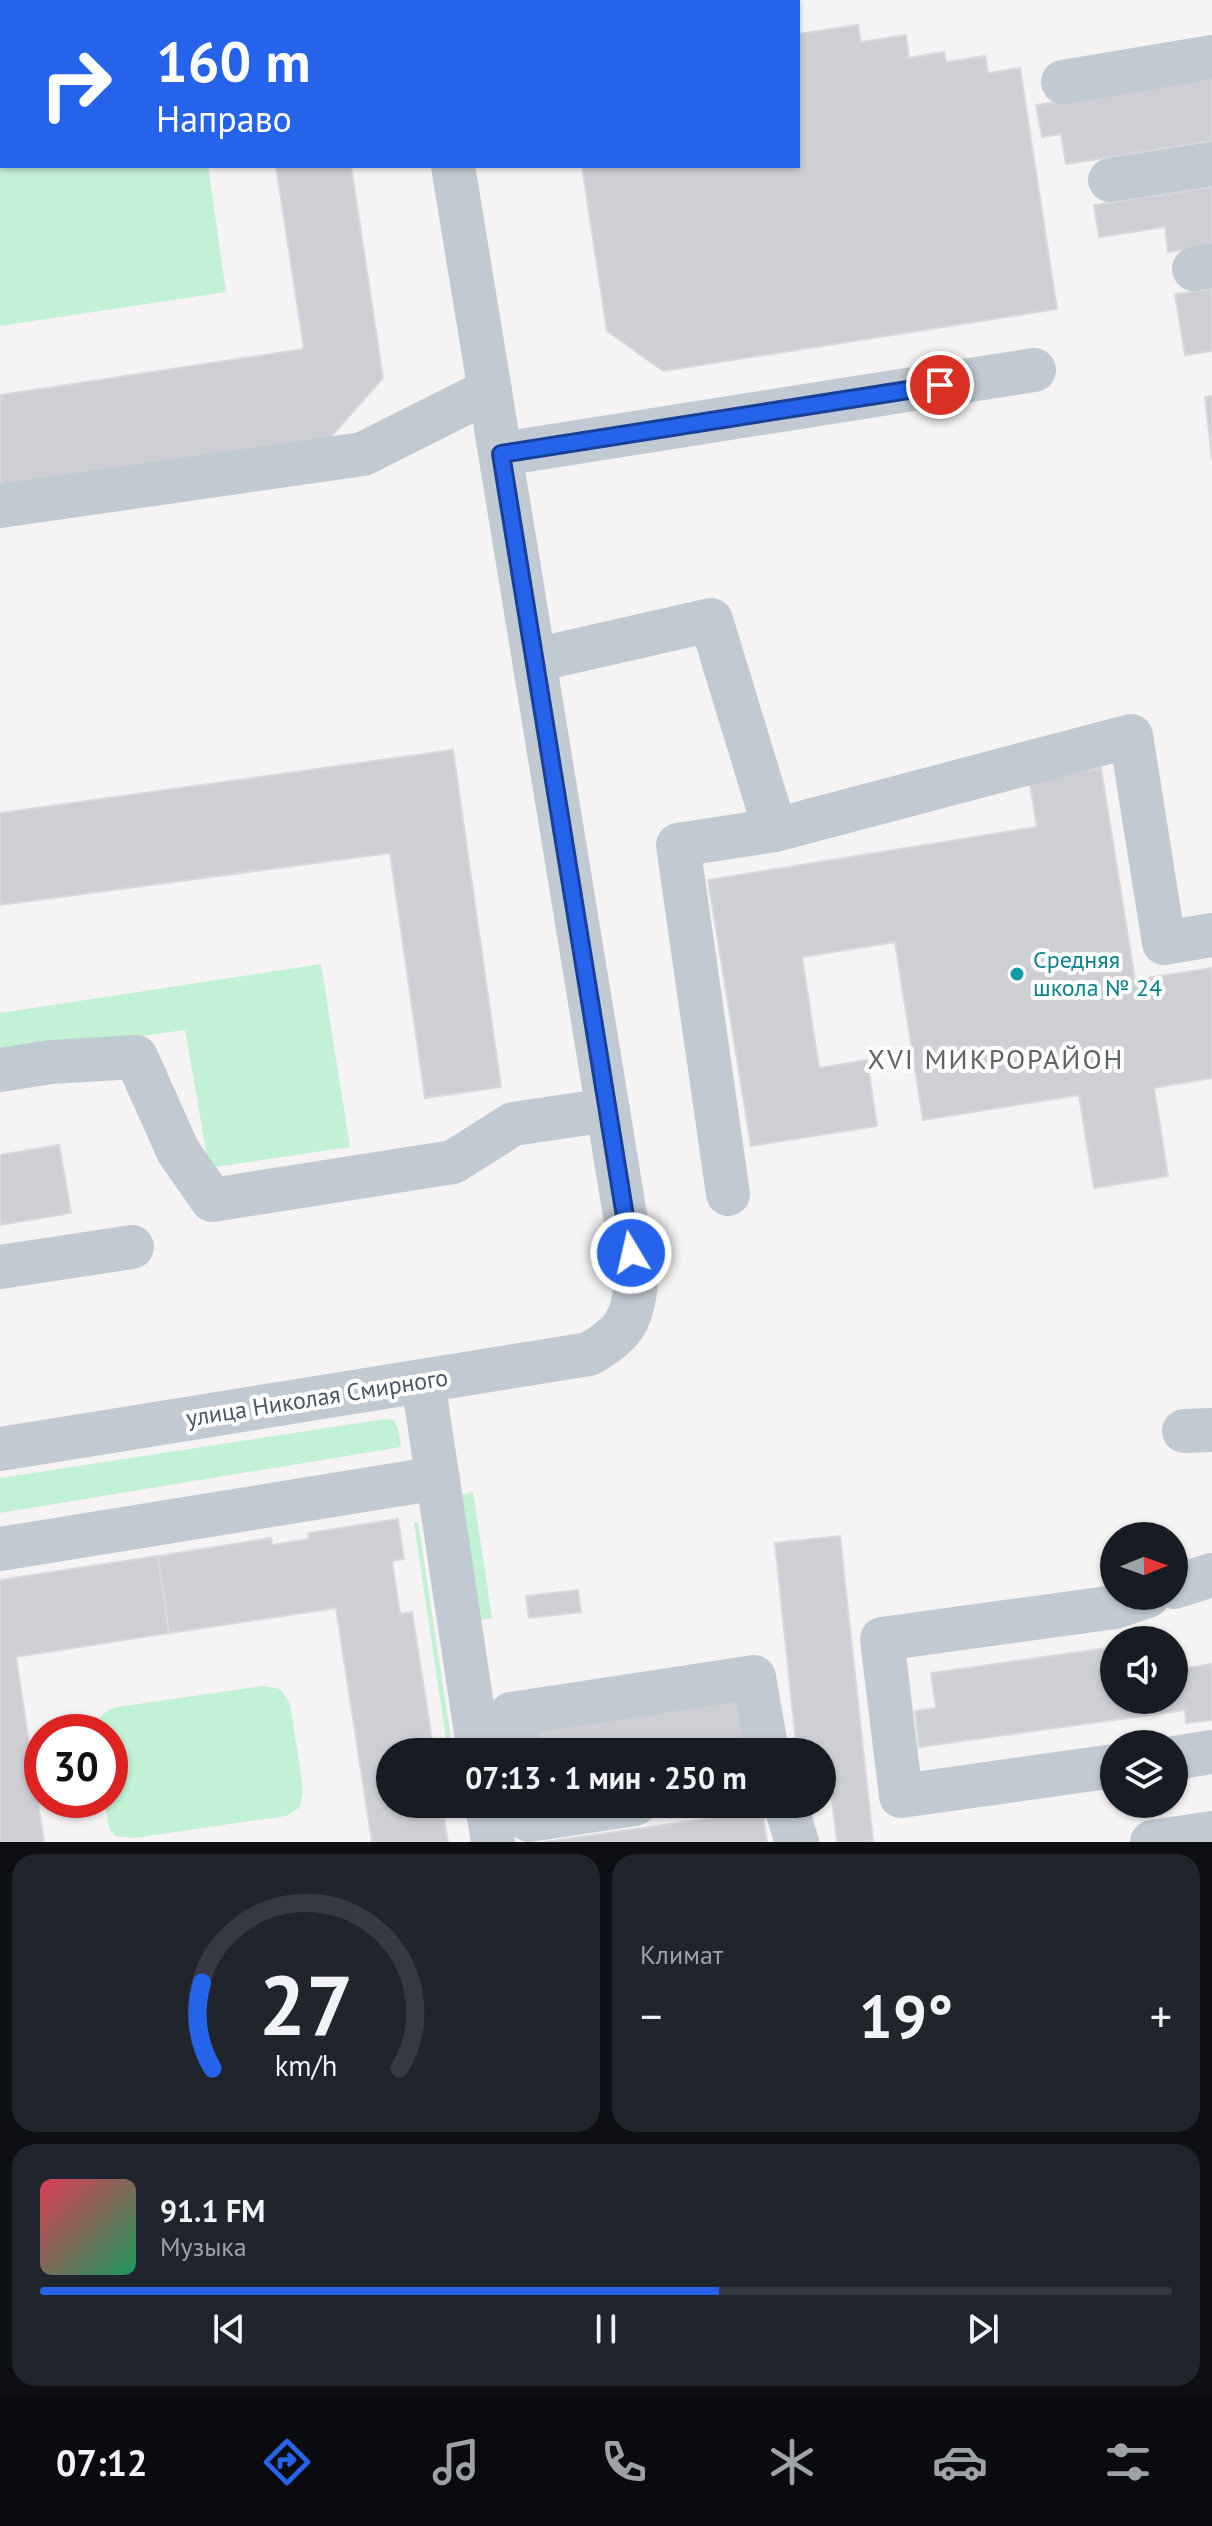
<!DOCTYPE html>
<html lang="ru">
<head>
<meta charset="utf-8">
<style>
  :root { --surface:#171b24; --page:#20242c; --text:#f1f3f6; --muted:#9ea1a6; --line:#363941; --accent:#2563eb }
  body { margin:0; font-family:"PT Sans",sans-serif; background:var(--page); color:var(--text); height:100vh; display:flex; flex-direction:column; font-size:30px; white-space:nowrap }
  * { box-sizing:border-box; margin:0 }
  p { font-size:26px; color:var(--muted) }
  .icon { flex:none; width:44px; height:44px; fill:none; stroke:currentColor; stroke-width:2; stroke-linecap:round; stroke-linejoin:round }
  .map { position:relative; height:1842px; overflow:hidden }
  .drawer { display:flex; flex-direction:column; gap:12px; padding:12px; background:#0d0f14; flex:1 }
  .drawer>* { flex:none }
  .guide { position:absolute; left:0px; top:0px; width:800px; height:168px; box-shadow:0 2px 6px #0004; background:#2563eb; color:#fff; overflow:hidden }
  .needle { width:52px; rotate:89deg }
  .fabs { position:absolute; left:1100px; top:1522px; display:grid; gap:16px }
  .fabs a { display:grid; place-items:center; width:88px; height:88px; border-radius:50%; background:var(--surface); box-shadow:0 2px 6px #0004; font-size:40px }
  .speed { position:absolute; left:24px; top:1714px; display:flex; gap:16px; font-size:40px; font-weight:700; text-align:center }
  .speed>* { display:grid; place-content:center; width:104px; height:104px; border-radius:50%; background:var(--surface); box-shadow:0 2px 6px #0004; line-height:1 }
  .speed .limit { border:12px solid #d22; background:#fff; color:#111 }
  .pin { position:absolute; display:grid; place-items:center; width:68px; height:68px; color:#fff; margin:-34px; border:4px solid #fff; border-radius:50%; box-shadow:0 2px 8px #0007 }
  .me { position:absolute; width:88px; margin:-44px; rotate:351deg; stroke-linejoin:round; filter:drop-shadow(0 0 6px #0008) }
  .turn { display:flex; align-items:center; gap:28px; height:168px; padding:0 24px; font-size:36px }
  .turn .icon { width:104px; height:104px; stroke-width:2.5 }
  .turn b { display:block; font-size:56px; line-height:68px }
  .big { font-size:60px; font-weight:700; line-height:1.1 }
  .drawer .widget { flex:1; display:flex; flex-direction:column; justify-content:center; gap:12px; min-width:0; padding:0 28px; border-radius:24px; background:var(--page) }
  .drawer .dial { align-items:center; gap:0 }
  .dial svg { height:208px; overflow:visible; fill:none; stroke:var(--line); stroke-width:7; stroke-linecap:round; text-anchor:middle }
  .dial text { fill:var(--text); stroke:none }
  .song { display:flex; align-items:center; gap:24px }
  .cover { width:96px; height:96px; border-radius:12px; background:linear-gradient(135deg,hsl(350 70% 55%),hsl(150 70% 35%)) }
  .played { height:8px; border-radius:4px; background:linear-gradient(90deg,var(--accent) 60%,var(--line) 60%) }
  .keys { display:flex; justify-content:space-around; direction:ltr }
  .heat { display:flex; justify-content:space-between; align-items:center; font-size:44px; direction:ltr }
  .drawer .tiles { flex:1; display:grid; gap:12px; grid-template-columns:1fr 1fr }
  .widget:last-child { grid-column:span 2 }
  .trip { position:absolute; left:376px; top:1738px; width:460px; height:80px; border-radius:40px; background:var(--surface); box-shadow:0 2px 6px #0004; font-weight:700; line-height:80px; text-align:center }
  .tabs { display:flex; height:128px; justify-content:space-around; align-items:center; background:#090b0e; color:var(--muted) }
  .tabs .icon { width:56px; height:56px }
  .tabs .active { color:var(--accent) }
  .tabs b { font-size:36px; color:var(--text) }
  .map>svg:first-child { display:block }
  .green { fill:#c3f1d5 }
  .building { fill:#cdcfd5; stroke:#d7d9de; stroke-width:2 }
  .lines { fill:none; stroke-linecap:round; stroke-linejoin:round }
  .minor { stroke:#c1cad2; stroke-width:44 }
  .route-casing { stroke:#184099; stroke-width:20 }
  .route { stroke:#2563eb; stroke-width:14 }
  .culture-dot { fill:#0f9aa8; stroke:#fff; stroke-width:3 }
  .labels { text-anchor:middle; stroke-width:8; stroke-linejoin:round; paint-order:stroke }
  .culture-label { font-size:24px; fill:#0d838f; stroke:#fff; text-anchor:start }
  .street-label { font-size:24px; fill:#4a5661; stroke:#fff }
  .quarter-label { font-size:28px; letter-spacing:2px; fill:#5f6368; stroke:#fff }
</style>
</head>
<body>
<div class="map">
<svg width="1212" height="1842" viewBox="0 0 1212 1842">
  <rect width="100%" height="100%" fill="#f5f3f3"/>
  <g class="green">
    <path d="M0 86H2V166H208L226 292 0 326Z"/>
    <path d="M321 964 350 1147 209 1168 185 1030 0 1056V1013Z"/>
    <path d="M385 1419 393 1420 398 1428 401 1447 0 1513V1478Z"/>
    <path d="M473 1492 492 1618 479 1620 460 1495Z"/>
    <path d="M418 1522 453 1752H448L414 1523Z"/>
    <path d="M263 1686 280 1689 290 1703 303 1789 300 1807 286 1816 134 1838 115 1836 109 1828 104 1800H110V1732H95C96 1717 104 1711 117 1707Z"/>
  </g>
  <g class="building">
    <path d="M0 0H95L2 2V14H0Z"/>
    <path d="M858 25 861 42 906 35 909 58 944 52 946 62 985 56 988 73 1020 68 1057 309 663 371 607 331 582 166H798V34Z"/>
    <path d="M1212 77V141L1066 164 1061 134 1042 137 1036 105Z"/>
    <path d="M276 166H351L383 378 329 439 0 489V395L304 349Z"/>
    <path d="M1212 187V245L1168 252 1165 227 1099 237 1094 205Z"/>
    <path d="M1212 289V351L1185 355 1175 294Z"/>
    <path d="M1212 396V459L1205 397Z"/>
    <path d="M453 750 501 1087 425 1098 390 853 0 905V813Z"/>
    <path d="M1101 768 1135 980 1212 968V1078L1154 1088 1168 1176 1094 1188 1079 1095 923 1120 895 942 802 957 819 1068 867 1060 877 1126 751 1146 708 880 1037 827 1029 779Z"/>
    <path d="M59 1145 71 1213 0 1225V1155Z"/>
    <path d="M398 1519 404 1559 392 1561 400 1614 412 1612 434 1752H390V1804H442L448 1842H372L336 1608 169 1633 158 1556 271 1538 272 1545 309 1539 308 1533Z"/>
    <path d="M840 1536 873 1841 860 1842H837L831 1792 822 1793V1752H797L775 1543Z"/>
    <path d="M158 1556 169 1633 16 1657 44 1842H0V1580Z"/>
    <path d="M578 1590 581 1612 529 1618 526 1596Z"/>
    <path d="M1175 1639 1179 1669 1212 1664V1720L1186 1723 1185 1710 919 1747 915 1711 936 1708 931 1673 1114 1647V1700H1174V1640H1168Z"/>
    <path d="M748 1694 756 1752H529L526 1725Z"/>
    <path d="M762 1811 767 1842H544Z"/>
  </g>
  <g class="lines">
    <g class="minor">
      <path d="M426 0V2"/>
      <path d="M1063 82 1212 57"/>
      <path d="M1110 180 1212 164"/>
      <path d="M1194 269 1212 266"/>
      <path d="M501 454 1034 370"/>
      <path d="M0 506 363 454 490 390"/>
      <path d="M535 660 711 620 775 830"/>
      <path d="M0 1070 51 1062 136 1057 178 1151 212 1200 453 1162 513 1124 608 1110"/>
      <path d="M728 1194 678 845 775 830 1131 736 1164 943 1212 935"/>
      <path d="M0 1267 132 1247"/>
      <path d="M423 1382 479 1752"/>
      <path d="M1184 1431 1212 1430"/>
      <path d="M0 1449 589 1354C623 1335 633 1320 636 1282L453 166"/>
      <path d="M0 1549 438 1478"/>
      <path d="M1174 1587 1212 1575"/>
      <path d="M520 1752 511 1714 754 1677 767 1752"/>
      <path d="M1174 1758 1212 1752"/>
      <path d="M1114 1766 901 1796 882 1639 1115 1607 1148 1596"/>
      <path d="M487 1804 493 1842"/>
      <path d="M527 1804 529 1820 635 1804"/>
      <path d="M785 1804 797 1842"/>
      <path d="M1152 1842 1212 1833"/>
    </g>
  </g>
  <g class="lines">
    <g class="route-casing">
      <path id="route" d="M631 1253 501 454 940 385"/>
    </g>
    <use href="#route" class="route"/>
  </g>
  <circle class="culture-dot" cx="1017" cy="974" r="8"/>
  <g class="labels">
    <g class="culture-label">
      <text x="1033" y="968">Средняя<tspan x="1033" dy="28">школа № 24</tspan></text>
    </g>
    <g class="street-label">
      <text transform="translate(317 1398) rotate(-9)" y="8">улица Николая Смирного</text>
    </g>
    <g class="quarter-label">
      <text x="996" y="1069">XVI МИКРОРАЙОН</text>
    </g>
  </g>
</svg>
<div class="fabs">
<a><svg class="needle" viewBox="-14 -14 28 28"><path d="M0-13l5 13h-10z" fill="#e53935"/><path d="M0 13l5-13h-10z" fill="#9ea1a6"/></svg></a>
<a><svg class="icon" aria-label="sound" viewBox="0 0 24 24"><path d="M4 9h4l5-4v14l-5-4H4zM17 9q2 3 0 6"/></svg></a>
<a><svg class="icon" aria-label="layers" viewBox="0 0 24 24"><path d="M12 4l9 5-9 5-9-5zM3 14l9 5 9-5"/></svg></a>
</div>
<div class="speed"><div class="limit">30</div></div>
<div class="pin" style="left:940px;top:385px;background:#d93025"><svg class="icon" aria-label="arrive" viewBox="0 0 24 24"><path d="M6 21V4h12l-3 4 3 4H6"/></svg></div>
<svg class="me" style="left:631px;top:1253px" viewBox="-20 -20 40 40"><circle r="17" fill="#2563eb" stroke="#fff" stroke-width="3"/><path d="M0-11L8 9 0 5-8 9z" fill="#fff"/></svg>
<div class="trip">07:13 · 1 мин · 250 m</div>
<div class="guide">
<div class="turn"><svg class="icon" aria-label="right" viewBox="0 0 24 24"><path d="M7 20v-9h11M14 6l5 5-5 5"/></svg><div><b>160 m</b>Направо</div></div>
</div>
</div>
<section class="drawer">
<div class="tiles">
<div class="widget dial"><svg viewBox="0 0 100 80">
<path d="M14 69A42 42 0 1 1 86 69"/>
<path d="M14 69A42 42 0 0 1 10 36" stroke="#2563eb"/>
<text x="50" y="56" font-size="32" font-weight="700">27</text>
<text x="50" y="72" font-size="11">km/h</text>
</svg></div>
<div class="widget"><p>Климат</p>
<div class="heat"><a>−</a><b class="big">19°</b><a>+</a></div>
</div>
<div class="widget">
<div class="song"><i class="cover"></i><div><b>91.1 FM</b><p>Музыка</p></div></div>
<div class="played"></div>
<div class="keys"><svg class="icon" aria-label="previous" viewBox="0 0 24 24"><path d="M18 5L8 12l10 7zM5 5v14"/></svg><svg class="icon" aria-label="pause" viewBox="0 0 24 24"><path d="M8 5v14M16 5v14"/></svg><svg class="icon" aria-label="next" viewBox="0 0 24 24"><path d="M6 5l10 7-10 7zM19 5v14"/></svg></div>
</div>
</div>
</section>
<nav class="tabs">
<b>07:12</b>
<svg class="icon active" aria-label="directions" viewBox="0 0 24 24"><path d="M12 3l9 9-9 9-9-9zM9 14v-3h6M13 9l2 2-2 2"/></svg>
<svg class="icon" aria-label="music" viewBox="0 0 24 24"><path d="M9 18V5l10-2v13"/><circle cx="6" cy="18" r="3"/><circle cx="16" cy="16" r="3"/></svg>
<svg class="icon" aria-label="phone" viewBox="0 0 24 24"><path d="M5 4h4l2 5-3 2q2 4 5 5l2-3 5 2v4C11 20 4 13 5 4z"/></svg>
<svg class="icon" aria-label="climate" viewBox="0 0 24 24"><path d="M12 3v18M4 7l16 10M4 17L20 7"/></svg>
<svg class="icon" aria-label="car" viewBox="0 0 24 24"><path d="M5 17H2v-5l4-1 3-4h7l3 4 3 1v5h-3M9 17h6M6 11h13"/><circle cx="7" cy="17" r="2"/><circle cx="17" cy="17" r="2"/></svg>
<svg class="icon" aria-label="filters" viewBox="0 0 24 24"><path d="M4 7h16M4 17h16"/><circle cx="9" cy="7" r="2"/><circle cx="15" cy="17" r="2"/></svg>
</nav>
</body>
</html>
